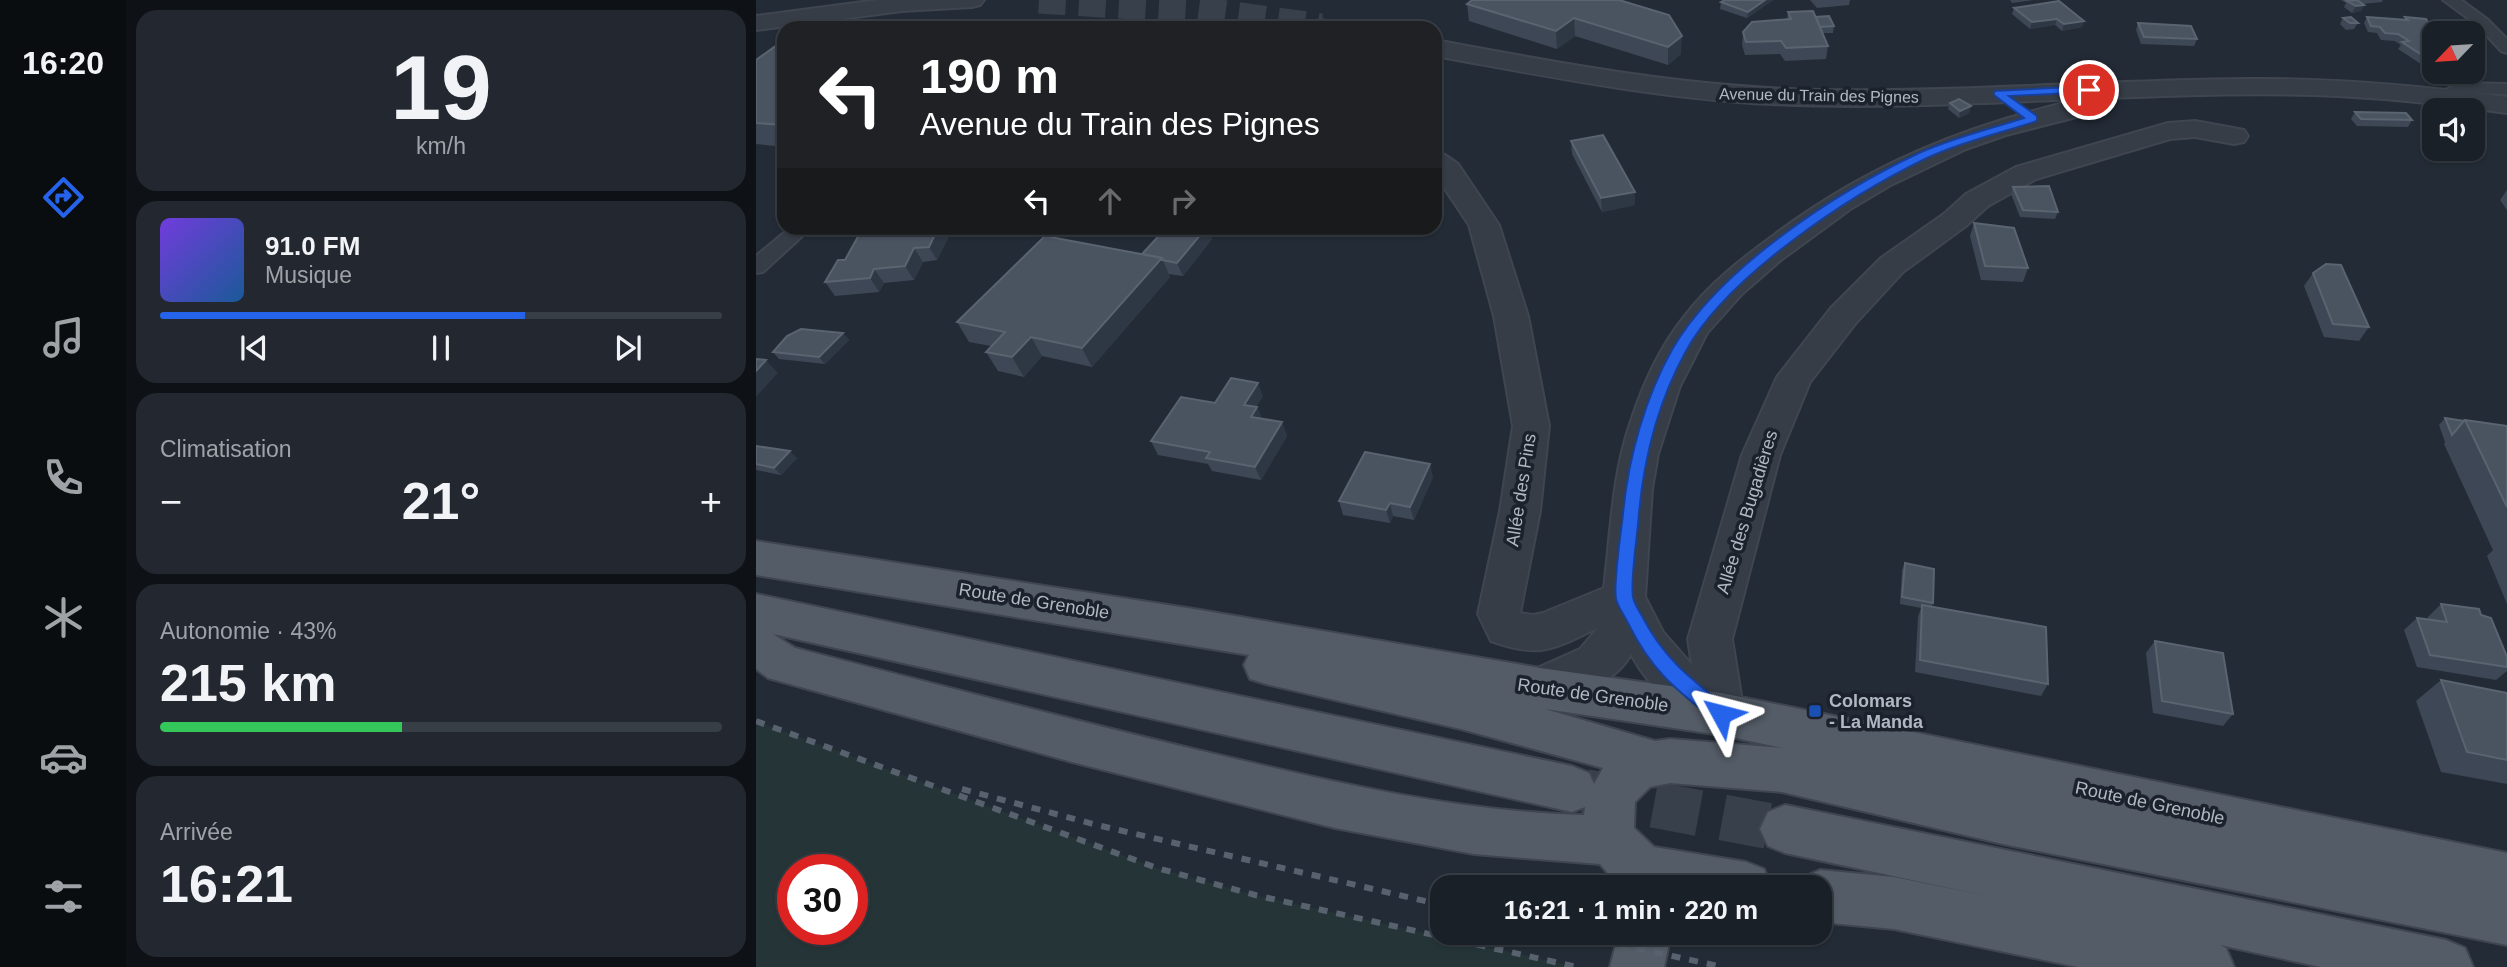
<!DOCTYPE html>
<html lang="fr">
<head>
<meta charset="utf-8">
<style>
  :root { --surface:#1a2028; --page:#232830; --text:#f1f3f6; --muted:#9fa3a8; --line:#383e45; --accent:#2563eb }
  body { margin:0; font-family:Helvetica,sans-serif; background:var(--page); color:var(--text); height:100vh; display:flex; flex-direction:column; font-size:26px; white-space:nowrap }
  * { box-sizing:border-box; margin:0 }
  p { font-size:23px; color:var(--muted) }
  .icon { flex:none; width:38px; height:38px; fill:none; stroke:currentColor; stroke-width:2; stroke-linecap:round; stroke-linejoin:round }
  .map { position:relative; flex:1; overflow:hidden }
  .side { display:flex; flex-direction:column; gap:10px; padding:10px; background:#0e1216; width:630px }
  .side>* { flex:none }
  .banner { position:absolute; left:21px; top:21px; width:665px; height:214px; border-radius:21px; box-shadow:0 2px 5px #0004,0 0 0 2px var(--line); background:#202124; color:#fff; overflow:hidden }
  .needle { width:46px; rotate:245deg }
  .buttons { position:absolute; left:1666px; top:21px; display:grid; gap:14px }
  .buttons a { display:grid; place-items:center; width:63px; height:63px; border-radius:14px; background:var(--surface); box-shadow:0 2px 5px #0004,0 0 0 2px var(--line); font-size:35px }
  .speed { position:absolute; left:21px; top:854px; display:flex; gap:14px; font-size:35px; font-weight:700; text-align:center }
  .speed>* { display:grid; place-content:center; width:91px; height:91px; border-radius:50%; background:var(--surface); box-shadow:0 2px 5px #0004,0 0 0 2px var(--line); line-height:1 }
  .speed .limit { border:10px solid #d22; background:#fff; color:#111 }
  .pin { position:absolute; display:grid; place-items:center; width:60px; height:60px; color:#fff; margin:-30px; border:4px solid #fff; border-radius:50%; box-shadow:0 2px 7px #0007 }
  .me { position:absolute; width:77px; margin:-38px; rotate:308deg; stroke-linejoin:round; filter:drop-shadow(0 0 5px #0008) }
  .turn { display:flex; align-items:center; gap:24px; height:147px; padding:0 28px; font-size:32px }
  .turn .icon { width:91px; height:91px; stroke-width:2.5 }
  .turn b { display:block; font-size:49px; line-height:60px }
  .lanes { display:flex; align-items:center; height:66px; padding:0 28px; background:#0003; justify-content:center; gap:35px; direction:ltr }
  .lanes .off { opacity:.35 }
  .big { font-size:52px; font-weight:800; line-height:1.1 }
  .side .card { flex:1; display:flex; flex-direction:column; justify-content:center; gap:10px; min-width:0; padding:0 24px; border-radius:21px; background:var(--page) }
  .side .dial { align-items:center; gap:0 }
  .dial b { font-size:91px; line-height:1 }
  .song { display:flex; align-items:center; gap:21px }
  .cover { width:84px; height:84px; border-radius:10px; background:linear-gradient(135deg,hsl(260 70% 55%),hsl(210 70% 35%)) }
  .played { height:7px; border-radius:4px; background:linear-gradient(90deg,var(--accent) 65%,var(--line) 65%) }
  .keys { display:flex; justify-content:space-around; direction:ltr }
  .heat { display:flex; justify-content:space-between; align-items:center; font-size:38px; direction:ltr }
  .charge { height:10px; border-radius:5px; background:linear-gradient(90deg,#34c759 43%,var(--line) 0) }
  .trip { position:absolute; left:674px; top:875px; width:402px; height:70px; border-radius:21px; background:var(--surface); box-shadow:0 2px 5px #0004,0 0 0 2px var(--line); font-weight:800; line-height:70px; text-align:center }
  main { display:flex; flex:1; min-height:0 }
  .menu { display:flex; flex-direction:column; width:126px; justify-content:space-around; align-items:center; background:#0a0d10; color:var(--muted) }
  .menu .icon { width:49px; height:49px }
  .menu .current { color:var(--accent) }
  .menu b { font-size:32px; color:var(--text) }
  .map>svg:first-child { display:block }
  .green { fill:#253537; fill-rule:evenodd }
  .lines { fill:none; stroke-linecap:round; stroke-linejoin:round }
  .street-tunnel { stroke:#38404b; stroke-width:27; stroke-dasharray:27 13; stroke-linecap:butt }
  .primary-tunnel { stroke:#38404b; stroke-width:46; stroke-dasharray:46 24; stroke-linecap:butt }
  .lane-casing { stroke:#3f4650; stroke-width:4 }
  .street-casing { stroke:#3f4650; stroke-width:4 }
  .primary-casing { stroke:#3f4650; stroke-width:4 }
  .lane { fill:#363d47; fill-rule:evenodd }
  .street { fill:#363d47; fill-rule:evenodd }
  .primary { fill:#545c67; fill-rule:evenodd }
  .rail { stroke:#58616e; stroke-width:6; stroke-dasharray:9 9; stroke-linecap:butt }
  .wall { fill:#3e4755 }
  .shaded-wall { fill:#2e3744 }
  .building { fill:#4a5461; stroke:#5a6370; stroke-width:2 }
  .route { fill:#2563eb; stroke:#184099; stroke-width:2 }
  .transit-dot { fill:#1a4fb4; stroke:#1c222c; stroke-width:2.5 }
  .labels { text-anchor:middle; stroke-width:7; stroke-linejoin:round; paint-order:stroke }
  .far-street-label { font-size:16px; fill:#b1b8c3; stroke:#1c222c }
  .street-label { font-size:18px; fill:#b1b8c3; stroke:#1c222c }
  .poi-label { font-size:18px; font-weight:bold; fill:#b1b8c3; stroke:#1c222c; text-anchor:start }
</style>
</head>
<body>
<main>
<nav class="menu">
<b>16:20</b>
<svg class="icon current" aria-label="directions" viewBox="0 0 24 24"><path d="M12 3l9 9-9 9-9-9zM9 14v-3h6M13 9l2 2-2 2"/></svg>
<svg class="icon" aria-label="music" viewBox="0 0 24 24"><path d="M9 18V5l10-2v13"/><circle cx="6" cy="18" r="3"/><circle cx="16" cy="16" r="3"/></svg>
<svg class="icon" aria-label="phone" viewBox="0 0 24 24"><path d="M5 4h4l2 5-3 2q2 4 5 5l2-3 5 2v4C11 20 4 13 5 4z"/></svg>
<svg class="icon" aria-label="climate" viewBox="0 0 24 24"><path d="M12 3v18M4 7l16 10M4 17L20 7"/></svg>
<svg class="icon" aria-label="car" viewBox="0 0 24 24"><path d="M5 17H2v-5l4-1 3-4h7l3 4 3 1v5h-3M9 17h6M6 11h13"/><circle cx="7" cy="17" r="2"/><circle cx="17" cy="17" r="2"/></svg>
<svg class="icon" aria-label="filters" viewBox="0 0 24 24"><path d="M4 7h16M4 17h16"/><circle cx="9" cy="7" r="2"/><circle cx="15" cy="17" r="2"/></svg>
</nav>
<section class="side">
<div class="card dial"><b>19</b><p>km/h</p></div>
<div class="card">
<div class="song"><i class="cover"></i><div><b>91.0 FM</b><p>Musique</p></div></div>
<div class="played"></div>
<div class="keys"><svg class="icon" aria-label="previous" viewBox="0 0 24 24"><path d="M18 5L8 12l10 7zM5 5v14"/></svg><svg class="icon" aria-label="pause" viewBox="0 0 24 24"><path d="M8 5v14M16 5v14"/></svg><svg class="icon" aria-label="next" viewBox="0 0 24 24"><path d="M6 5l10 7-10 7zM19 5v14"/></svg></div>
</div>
<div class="card"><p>Climatisation</p>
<div class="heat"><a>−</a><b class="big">21°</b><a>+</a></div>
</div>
<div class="card"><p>Autonomie · 43%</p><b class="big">215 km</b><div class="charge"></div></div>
<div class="card"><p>Arrivée</p><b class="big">16:21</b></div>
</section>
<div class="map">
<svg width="1751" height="967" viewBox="0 0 1751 967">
  <rect width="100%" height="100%" fill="#232b36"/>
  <path class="green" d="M0 721 401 868 499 895 821 967H0ZM37 870H96V929H37Z"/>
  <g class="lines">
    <path class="street-tunnel" d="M283 0 442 10 565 27"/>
    <path class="primary-tunnel" d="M829 792 1029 829"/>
    <g class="lane-casing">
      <g id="lane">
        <path d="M1687 0H1705L1731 19 1751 39V53L1745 51 1721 25Z"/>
        <path d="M1703 83 1751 84V94L1706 93 1688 100 1680 95Z"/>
        <path d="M34 228H55L7 272 0 273V256Z"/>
      </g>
    </g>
    <g class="street-casing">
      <g id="street">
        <path d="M122 0H228L224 5 216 7 146 11 0 30V16Z"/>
        <path d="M565 20 579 23 582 28 553 27 556 22Z"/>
        <path d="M679 40C807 64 935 88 1065 90 1207 92 1350 80 1492 79 1579 78 1665 86 1751 97V113C1695 105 1639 99 1582 96 1497 92 1411 96 1326 99L1336 101 1339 107 1336 113 1250 135 1210 149 1133 186 1096 208 1025 260 986 294 951 333 924 386 902 454 896 489 889 597 907 632 936 665 932 639 986 455 1021 377 1075 308 1125 258 1188 214 1210 194 1260 167 1412 123 1439 121 1488 130 1492 136 1488 142 1478 144 1439 137 1414 139 1280 179 1232 206 1210 226 1147 272 1099 324 1054 382 1024 455 976 639 988 714 981 729 965 735C930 722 892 687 875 654 858 686 815 696 784 708L768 702 762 688 768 674 824 649 842 628C796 649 786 659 735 641L722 614 744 511 757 426 738 316 713 225 679 174V152L689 155 702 164 743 225 772 316 793 426 784 511 764 613 777 615 787 613 848 588C855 531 856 475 875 421 887 384 904 347 928 317 952 285 985 259 1018 235 1113 164 1210 125 1325 99 1223 103 1119 109 1016 104 903 99 791 76 679 56Z"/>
      </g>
    </g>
    <g class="primary-casing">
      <g id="primary">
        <path d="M0 541 444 610 784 668 965 693 1751 853V945L1247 844 1026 792 914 783 894 787 879 802 878 828 898 847 990 862 1008 869 1015 887H872L855 877 844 864 718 854 579 828 316 762 12 678 0 669V594L816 766 833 773 838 784 847 768 705 729 510 684 494 679 488 665 493 655 0 575ZM17 634 816 812 829 807 828 815C706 812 585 784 467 756 324 722 182 685 39 648ZM789 709 965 735 1026 748 914 739 899 741Z"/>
        <path d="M1029 805 1690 940 1709 948 1717 967H1565L1464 945 1470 948 1478 967H1322L1138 929 1064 922V887H1042L1046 878 1064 870 1138 877 1231 896 1029 853 1012 846 1004 829 1012 812Z"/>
        <path d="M863 933H915L908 967H854Z"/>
      </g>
    </g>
    <use href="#lane" class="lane"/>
    <use href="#street" class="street"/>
    <use href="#primary" class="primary"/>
    <g class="rail">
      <path d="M0 721 401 868 499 895 821 967"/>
      <path d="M206 789 341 825 686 905"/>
      <path d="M810 933 967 967"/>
    </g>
  </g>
  <g class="wall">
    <path d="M863 0 925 54 912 65 819 36 801 49 713 21 711 4Z"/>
    <path d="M1017 0 991 18 964 9 965 2Z"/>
    <path d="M1054 0H1094L1093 5 1061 8Z"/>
    <path d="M1254 0H1278L1256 3Z"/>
    <path d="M1585 0H1627L1626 2 1607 4 1608 5 1605 11 1596 13 1588 7 1590 3Z"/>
    <path d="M1258 8 1328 21 1326 27 1306 31 1299 25 1274 29 1256 14Z"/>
    <path d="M1032 12 1060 17 1078 26 1077 33H1066L1072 46 1070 59 1029 61 1024 54 989 55 986 45 987 32 1031 19Z"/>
    <path d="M1611 17 1648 20 1649 17 1678 32 1674 39 1678 61 1665 64 1642 49 1645 45 1639 41 1625 40 1621 33 1612 32 1608 23Z"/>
    <path d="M1587 18 1602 23 1598 29 1590 30 1584 24Z"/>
    <path d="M1382 23 1441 39 1438 46 1385 44 1380 30Z"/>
    <path d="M28 40V147L0 144V60Z"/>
    <path d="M1194 103 1215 106 1213 113 1203 118 1192 109Z"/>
    <path d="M1599 112 1656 120 1652 127 1601 126 1595 119Z"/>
    <path d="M815 141 879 192V205L846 212 816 154Z"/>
    <path d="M1257 187 1302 212 1299 219 1264 217 1255 194Z"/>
    <path d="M1751 190V210L1744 200Z"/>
    <path d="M1218 223 1272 268 1267 282 1225 280 1214 236Z"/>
    <path d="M149 228H197L181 260 167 262 158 280 128 283 123 292 79 296 69 282 89 260 149 229Z"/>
    <path d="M410 228H501L498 234 452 229 456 239 427 276 412 274 414 277 336 367 286 356 268 377 242 371 230 352 235 346 213 342 201 322 386 254Z"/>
    <path d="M1557 273 1613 327 1603 341 1568 337 1548 286Z"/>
    <path d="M87 333 93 340 69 364 23 359 17 352Z"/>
    <path d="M507 396 500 407H501L506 419 526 422 531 436 505 480 456 471 452 464 402 455 395 441 459 403Z"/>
    <path d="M1689 418 1751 426V604L1731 556 1737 550 1688 444 1689 442 1683 425Z"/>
    <path d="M0 446 41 458 25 475 0 470Z"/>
    <path d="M677 477 658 520 637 516 634 523 587 515 583 501Z"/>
    <path d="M1149 563 1177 603 1176 606 1292 684 1285 696 1159 672 1162 617 1165 608 1144 604 1146 570Z"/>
    <path d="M1685 604 1725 615 1751 657V671L1740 680 1661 667 1648 630 1661 618 1672 619V617Z"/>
    <path d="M1399 641 1477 714 1467 726 1397 713 1390 653Z"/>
    <path d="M1685 680 1751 693V784L1685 772 1660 701Z"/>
  </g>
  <g class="shaded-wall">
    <path d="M1009 0H1017L991 18 992 12Z"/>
    <path d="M1608 5 1605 11 1596 13 1600 6Z"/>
    <path d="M818 18 819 36 801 49 800 31Z"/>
    <path d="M1301 19 1299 25 1274 29 1276 22Z"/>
    <path d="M1328 21 1326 27 1306 31 1308 24Z"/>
    <path d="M926 36 925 54 912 65V47Z"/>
    <path d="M1678 55V61L1665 64 1669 57Z"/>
    <path d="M1215 106 1213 113 1203 118 1204 111Z"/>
    <path d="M879 192V205L846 212 845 198Z"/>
    <path d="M182 228H197L181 260 173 247Z"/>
    <path d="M450 228H452L456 239 427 276 421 263Z"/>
    <path d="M495 228H501L498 234Z"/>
    <path d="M158 248 167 262 158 280 149 266Z"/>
    <path d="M406 258 414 277 336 367 326 348Z"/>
    <path d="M118 269 128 283 123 292 114 278Z"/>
    <path d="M87 333 93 340 69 364 63 357Z"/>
    <path d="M275 337 286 356 268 377 256 357Z"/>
    <path d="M10 360 22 373 0 397V371Z"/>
    <path d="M502 383 507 396 493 418 488 405Z"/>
    <path d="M501 407 507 421 495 417Z"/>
    <path d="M526 422 531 436 505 480 499 467Z"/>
    <path d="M34 451 41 458 25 475 18 468Z"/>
    <path d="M674 464 677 477 658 520 654 507Z"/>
    <path d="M634 503 637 516 634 523 630 510Z"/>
  </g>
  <g class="building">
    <path d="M716 0H863L913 15 926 36 912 47 818 18 800 31 711 4Z"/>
    <path d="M969 0H1009L992 12 965 2Z"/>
    <path d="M1601 0 1608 5 1600 6 1591 1Z"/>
    <path d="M1303 1 1328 21 1308 24 1301 19 1276 22 1258 8Z"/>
    <path d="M1057 11 1072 46 1030 48 1025 41 990 42 987 32 996 22 1035 19 1032 12Z"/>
    <path d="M1073 16 1078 26 1064 27 1060 17Z"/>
    <path d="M1595 17 1602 23H1594L1587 18Z"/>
    <path d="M1611 17 1652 20 1649 17 1670 19 1678 32 1666 31 1668 35 1678 42V55L1669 57 1646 42 1653 41 1642 34 1629 33 1624 27 1615 26Z"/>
    <path d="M1382 23 1435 26 1441 39 1388 37Z"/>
    <path d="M49 24 94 28H44Z"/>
    <path d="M28 40V125L0 123V60Z"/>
    <path d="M1203 99 1215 106 1204 111 1194 103Z"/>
    <path d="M1599 112 1650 113 1656 120 1605 119Z"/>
    <path d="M847 135 879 192 845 198 815 141Z"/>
    <path d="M1293 186 1302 212 1267 210 1257 187Z"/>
    <path d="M1218 223 1258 228 1272 268 1229 266Z"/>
    <path d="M149 228H182L173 247 158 248 149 266 118 269 114 278 69 282 82 260H89L104 233 149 229Z"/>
    <path d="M410 228H450L421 263 406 260V258L386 254Z"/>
    <path d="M289 236 406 258 326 348 275 337 256 357 230 352 249 332 201 322Z"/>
    <path d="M1570 264 1585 265 1613 327 1577 324 1557 273Z"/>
    <path d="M45 329 87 333 63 357 17 352 31 336Z"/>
    <path d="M0 359 10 360 0 371Z"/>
    <path d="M475 378 502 383 488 405 501 407 495 417 526 422 499 467 450 458 454 452 395 441 425 397 459 403Z"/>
    <path d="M1689 418 1708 421 1696 435Z"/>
    <path d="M1709 420 1751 426V507Z"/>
    <path d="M0 446 34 451 18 468 0 464Z"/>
    <path d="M609 452 674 464 654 507 634 503 630 510 583 501Z"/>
    <path d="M1149 563 1178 569 1177 603 1146 597Z"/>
    <path d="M1685 604 1723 609 1725 615 1735 618 1751 657V667L1674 655 1661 618 1691 622Z"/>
    <path d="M1166 605 1290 627 1292 684 1164 660Z"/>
    <path d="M1399 641 1467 653 1477 714 1406 701Z"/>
    <path d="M1685 680 1751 693V760L1711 752Z"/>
  </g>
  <path class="route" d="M1333 86 1337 87V92L1253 96 1281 116V121C1245 133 1205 142 1171 158 1094 195 971 276 930 351 903 400 888 458 883 513 882 533 874 580 877 597 878 603 883 611 886 616 908 659 935 679 972 708L974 714 972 720 965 722 958 720C918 688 895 670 872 623 868 615 862 607 860 599 857 585 865 532 867 514 872 459 889 397 917 348 964 268 1080 192 1163 153 1196 138 1234 129 1268 118L1238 95V91Z"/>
  <rect class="transit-dot" x="1052" y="704" width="14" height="14" rx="3.5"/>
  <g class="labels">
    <g class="far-street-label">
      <text transform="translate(1063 95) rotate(1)" y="6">Avenue du Train des Pignes</text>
    </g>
    <g class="street-label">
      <text transform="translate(765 490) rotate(-81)" y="6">Allée des Pins</text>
      <text transform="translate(991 512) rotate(-73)" y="6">Allée des Bugadières</text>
      <text transform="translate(278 601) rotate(9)" y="6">Route de Grenoble</text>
      <text transform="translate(837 695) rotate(8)" y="6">Route de Grenoble</text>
      <text transform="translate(1394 803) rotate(12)" y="6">Route de Grenoble</text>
    </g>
    <g class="poi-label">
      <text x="1073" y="707">Colomars<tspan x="1073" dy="21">- La Manda</tspan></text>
    </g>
  </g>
</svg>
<div class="buttons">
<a><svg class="needle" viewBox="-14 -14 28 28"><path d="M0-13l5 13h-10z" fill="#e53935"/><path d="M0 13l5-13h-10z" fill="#9fa3a8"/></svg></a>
<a><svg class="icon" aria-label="sound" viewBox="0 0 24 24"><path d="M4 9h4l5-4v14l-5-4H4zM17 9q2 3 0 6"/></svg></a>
</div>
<div class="speed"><div class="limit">30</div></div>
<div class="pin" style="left:1333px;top:90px;background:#d93025"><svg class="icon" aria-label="arrive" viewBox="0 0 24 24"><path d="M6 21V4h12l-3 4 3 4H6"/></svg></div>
<svg class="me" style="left:965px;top:714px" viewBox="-20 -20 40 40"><path d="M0-17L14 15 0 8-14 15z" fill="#2563eb" stroke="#fff" stroke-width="4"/></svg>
<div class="trip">16:21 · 1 min · 220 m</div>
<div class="banner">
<div class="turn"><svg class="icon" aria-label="left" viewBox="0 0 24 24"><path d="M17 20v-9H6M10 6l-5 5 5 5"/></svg><div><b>190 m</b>Avenue du Train des Pignes</div></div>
<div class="lanes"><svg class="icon" aria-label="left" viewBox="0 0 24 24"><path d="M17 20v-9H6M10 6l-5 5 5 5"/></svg><svg class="icon off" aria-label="ahead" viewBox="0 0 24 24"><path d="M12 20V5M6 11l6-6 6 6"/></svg><svg class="icon off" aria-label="right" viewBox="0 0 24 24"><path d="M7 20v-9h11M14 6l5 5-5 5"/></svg></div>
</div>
</div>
</main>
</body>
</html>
